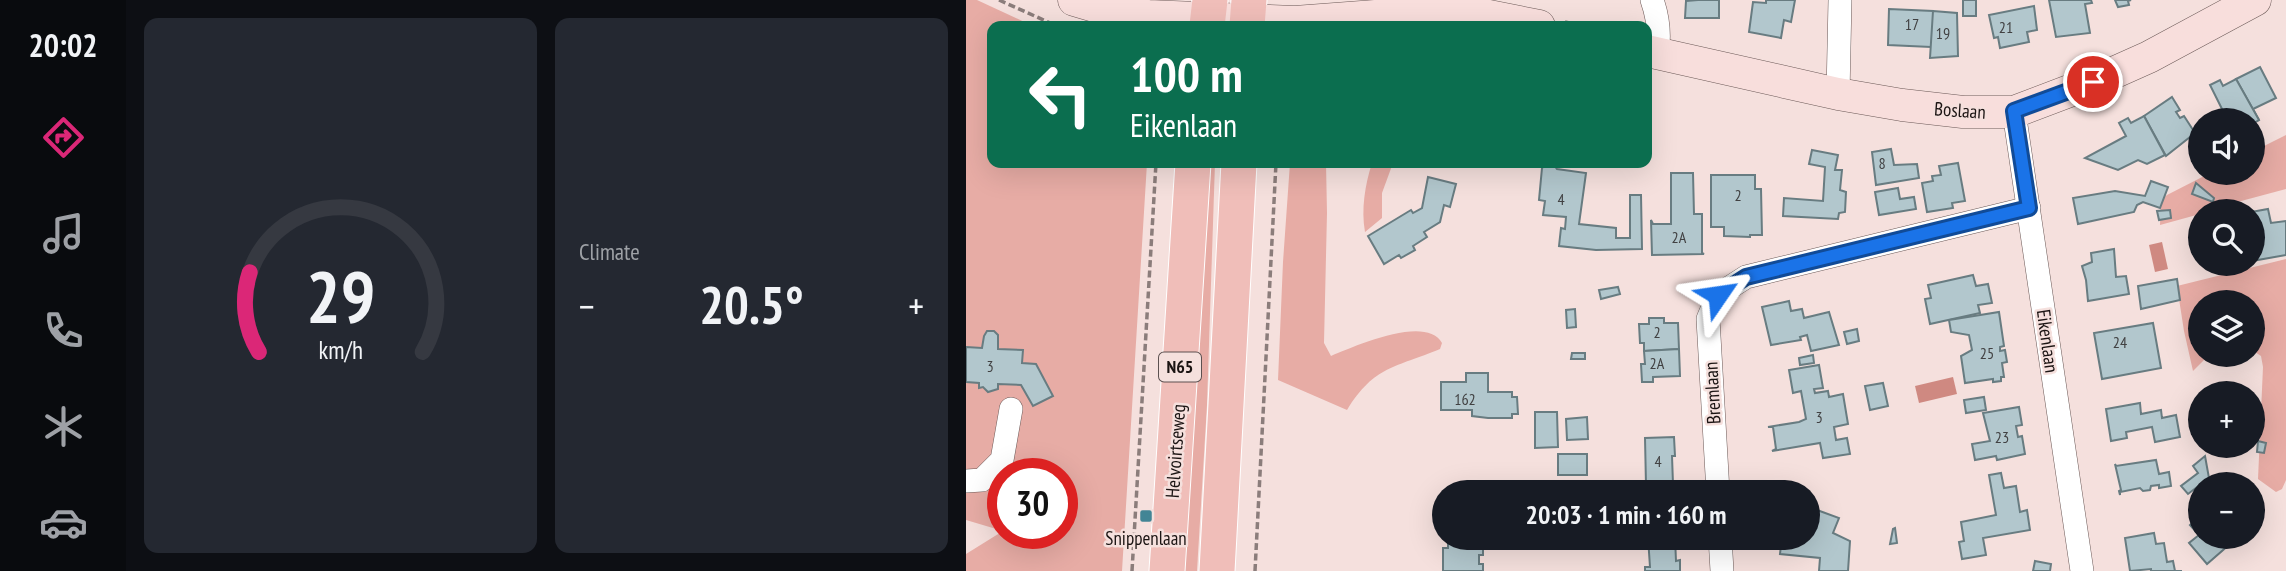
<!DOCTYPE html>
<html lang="en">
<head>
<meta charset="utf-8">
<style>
  :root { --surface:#171b24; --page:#242831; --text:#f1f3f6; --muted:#9ea1a6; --line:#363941; --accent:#db2777 }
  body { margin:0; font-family:"PT Sans Narrow",sans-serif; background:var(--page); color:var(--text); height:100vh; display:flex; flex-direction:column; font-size:26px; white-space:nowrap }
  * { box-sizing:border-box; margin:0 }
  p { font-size:23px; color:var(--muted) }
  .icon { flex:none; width:38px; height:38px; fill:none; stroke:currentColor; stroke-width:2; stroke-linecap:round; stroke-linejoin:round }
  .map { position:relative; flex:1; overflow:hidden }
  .panel { display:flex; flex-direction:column; gap:18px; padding:18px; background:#0d0f14; width:840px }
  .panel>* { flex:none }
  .banner { position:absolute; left:21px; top:21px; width:665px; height:147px; border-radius:14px; box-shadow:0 7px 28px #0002; background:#0b6e4f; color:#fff; overflow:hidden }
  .tools { position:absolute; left:1222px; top:108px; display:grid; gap:14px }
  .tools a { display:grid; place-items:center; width:77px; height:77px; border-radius:50%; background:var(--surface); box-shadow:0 7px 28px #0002; font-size:35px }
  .speed { position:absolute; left:21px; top:458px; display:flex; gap:14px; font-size:35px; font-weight:700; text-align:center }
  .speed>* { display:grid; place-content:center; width:91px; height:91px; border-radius:50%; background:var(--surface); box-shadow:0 7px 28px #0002; line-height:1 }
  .speed .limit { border:10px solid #d22; background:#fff; color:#111 }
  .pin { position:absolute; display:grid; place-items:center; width:60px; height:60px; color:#fff; margin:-30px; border:4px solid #fff; border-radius:50%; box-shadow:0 2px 7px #0007 }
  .me { position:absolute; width:77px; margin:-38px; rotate:58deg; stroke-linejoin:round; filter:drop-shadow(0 0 5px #0008) }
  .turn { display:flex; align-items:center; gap:24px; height:147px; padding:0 28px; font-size:32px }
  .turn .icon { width:91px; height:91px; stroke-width:2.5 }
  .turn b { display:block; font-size:49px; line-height:60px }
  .big { font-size:52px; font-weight:800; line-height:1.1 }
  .panel .tile { flex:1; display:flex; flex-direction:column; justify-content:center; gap:10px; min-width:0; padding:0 24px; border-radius:14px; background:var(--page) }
  .panel .dial { align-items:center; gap:0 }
  .dial svg { height:182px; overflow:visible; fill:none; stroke:var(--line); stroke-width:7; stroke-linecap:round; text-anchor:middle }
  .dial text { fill:var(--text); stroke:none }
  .heat { display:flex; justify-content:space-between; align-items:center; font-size:38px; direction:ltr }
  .panel .tiles { flex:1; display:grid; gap:18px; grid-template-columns:repeat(2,1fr) }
  .trip { position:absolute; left:466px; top:480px; width:388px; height:70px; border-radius:35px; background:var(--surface); box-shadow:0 7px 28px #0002; font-weight:800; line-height:70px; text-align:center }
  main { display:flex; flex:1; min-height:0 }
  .tab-bar { display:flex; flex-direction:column; width:126px; justify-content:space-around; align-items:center; background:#090b0e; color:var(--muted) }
  .tab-bar .icon { width:49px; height:49px }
  .tab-bar .current { color:var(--accent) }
  .tab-bar b { font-size:32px; color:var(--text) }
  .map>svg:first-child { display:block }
  .green { fill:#e7aca5; fill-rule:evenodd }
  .water { fill:#cf8981 }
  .building { fill:#b2c7cd; stroke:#687c81; stroke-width:2 }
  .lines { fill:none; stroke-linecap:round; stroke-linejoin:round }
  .street-casing { stroke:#6b5957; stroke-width:24 }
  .secondary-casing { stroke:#6b5957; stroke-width:33 }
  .primary-casing { stroke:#fff; stroke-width:37 }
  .path { stroke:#8b7d7b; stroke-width:3.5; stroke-dasharray:7 3.5; stroke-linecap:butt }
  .street { stroke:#fff; stroke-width:23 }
  .secondary { stroke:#f8dedc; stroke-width:32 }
  .primary { stroke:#f0beb9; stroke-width:35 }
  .route-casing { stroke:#114b97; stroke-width:18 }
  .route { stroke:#1a73e8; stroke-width:12 }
  .poi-dot { fill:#428595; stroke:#f5e0dd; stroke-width:2.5 }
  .labels { text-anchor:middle; stroke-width:5; stroke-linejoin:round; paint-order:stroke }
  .number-label { font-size:16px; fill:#414142 }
  .shield { fill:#f5e0dd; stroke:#5c5150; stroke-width:2 }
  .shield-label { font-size:18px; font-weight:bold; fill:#1b1413 }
  .street-label { font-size:19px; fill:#1b1413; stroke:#f5e0dd }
  .poi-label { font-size:19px; fill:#1b1413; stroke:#f5e0dd }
</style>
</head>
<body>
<main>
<nav class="tab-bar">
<b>20:02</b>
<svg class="icon current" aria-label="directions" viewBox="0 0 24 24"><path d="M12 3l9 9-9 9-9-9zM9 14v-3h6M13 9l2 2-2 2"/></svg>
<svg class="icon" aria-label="music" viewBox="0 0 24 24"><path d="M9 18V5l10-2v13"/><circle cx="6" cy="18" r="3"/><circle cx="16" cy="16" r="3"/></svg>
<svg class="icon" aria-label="phone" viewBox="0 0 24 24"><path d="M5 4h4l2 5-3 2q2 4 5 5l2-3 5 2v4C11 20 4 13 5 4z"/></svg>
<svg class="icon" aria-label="climate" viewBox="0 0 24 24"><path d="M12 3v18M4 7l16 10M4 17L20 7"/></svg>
<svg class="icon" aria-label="car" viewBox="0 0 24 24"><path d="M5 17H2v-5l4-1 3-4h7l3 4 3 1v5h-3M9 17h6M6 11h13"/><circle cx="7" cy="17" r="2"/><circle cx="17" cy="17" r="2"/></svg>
</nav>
<section class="panel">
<div class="tiles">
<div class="tile dial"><svg viewBox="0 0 100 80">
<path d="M14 69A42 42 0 1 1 86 69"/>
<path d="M14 69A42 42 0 0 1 10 34" stroke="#db2777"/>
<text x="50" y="56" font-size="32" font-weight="700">29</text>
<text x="50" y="72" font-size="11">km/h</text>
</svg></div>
<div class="tile"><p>Climate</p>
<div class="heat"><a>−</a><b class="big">20.5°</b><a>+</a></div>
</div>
</div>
</section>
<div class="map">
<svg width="1320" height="571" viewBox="0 0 1320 571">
  <rect width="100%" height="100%" fill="#f5e0dd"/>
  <g class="green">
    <path d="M0 0H11L67 26H26V163H181L156 571H0V554L37 531 0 520ZM37 474H96V534H37Z"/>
    <path d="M1320 135V189L1234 212V214L1194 225 1195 200 1201 195 1244 173H1286V152Z"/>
    <path d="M239 163H249L241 405 231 571H215Z"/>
    <path d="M324 163H360L361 213 358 343 365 356C387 347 460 314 476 343L474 349C429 368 409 365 381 410L312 380 317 262Z"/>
    <path d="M406 163H427L416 193V218L399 232C395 209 399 185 406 163Z"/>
    <path d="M1320 259V480L1316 489 1310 492 1292 479 1297 367 1295 356 1286 350V303H1234V355H1243L1227 371 1218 331 1211 286Z"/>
  </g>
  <g class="water">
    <path d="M1196 242 1202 269 1189 272 1183 245Z"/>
    <path d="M987 377 991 394 953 403 949 386Z"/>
  </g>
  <g class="building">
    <path d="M732 0H753V18H719L720 1Z"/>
    <path d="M800 0H829L825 22 818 20 815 38 783 32 787 2 800 3Z"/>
    <rect x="997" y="0" width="13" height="16"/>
    <path d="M1083 0H1125L1126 3 1119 4 1124 33 1090 37Z"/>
    <path d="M1149 0H1165L1162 1 1163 5 1152 7Z"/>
    <path d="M1068 6 1071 30 1061 32 1063 42 1034 48 1032 37 1028 38 1023 15Z"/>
    <path d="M923 9 967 11V45L965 47 922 45Z"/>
    <path d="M967 11 991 13 992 56 964 58Z"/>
    <path d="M1294 67 1310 98 1287 109 1293 120 1270 79Z"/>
    <path d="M1270 79 1293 120 1286 124V121H1244L1242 118 1256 109 1244 85 1254 80 1257 86Z"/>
    <path d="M1206 97 1214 110 1210 112 1214 118 1218 116 1229 133 1200 156 1178 116Z"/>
    <path d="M1178 116 1199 155 1181 164 1172 160 1152 170 1119 158 1160 136 1153 123 1162 118 1165 123Z"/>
    <path d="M925 149 928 165 951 164 953 178 910 185 906 152Z"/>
    <path d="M846 150 872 155 869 170H876L874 190 880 192 879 212 873 213 872 219 817 216 818 198 857 201 859 167 843 164Z"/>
    <path d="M992 163 999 201 986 203 987 208 961 212 956 183 967 181 966 176 975 175 973 166Z"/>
    <path d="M580 165H588L591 169 620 173 613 224 650 228V238H664V195H675L676 249 630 250 593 246 595 228 599 229 600 217 577 215 579 201 573 200 576 168Z"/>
    <path d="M705 173H727L728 214H736V253L738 254 686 255 685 220 687 224H705Z"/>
    <path d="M745 175H789V189H795L796 235H784V237L758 236V227H745Z"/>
    <path d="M462 177 490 184 484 207 478 205 474 222 458 232 461 237 447 246 449 250 435 258 433 255 418 264 402 236 445 210 447 213 456 208Z"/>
    <path d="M1185 181 1202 187 1194 208 1177 202 1171 205 1168 212 1112 224 1107 198 1149 191 1179 196Z"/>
    <path d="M1230 183 1248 198 1247 202 1226 194Z"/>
    <path d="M932 188 934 199 948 197 950 209 913 215 909 192Z"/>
    <path d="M1302 209 1305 223 1320 221V255L1286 261 1285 212Z"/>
    <path d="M1204 210 1205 218 1193 220 1191 211Z"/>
    <path d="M1148 249 1150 277 1160 276 1163 294 1122 301 1120 280 1116 266 1126 262 1125 253Z"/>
    <path d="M1007 275 1010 286 1022 284 1026 303 1012 305 1014 313 964 324 959 299 965 298 962 285Z"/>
    <path d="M1211 279 1214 300 1175 309 1172 286Z"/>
    <path d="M652 287 654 294 635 299 633 290Z"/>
    <path d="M823 301 825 311 836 309 838 318 863 312 873 345 845 351 841 335 834 337 835 340 805 345 796 307Z"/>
    <path d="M609 309 610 327 601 328 600 310Z"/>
    <path d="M1033 312 1038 346 1034 347V351L1039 350 1041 362 1036 363 1038 377H1035V381L1027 382V379L999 383 995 356 1006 350 1003 335 985 332 983 320Z"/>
    <path d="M683 318H698V323H712L713 349 678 351V343H674L673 324H683Z"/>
    <path d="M1187 323 1195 368 1136 379 1128 333Z"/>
    <path d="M891 329 893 341 881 344 878 332Z"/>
    <path d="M21 331H28L32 335V349L57 350 56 363 70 364 87 396 67 406 55 385 32 384V389L22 392 17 387 13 388V383L0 382V347L16 348 18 336Z"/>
    <path d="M713 349 714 376 687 377V382H676L675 364H679L678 351Z"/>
    <path d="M606 353H619V359H605Z"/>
    <path d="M847 355 848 363 834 365 833 358Z"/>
    <path d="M853 365 857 388 848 389 849 393 862 391 863 397 877 394 882 424 868 427 870 440 881 438 884 454 857 458 854 443 806 451 810 449 807 427H802L833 422 840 419 835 391 827 393 823 370Z"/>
    <path d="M500 373H522V392H546V397H551L552 414H546V418H522L506 416V410H475V382H500Z"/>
    <path d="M917 383 922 406 904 410 899 386Z"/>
    <path d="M1018 397 1020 410 1000 413 998 400Z"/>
    <path d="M1174 403 1175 414 1195 410 1196 418 1210 415 1214 437 1189 442 1186 427 1160 432 1161 438 1145 441 1140 409Z"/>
    <path d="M1053 407 1056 425 1050 426 1052 437 1056 436 1059 454 1031 460 1030 456 1009 460 1006 444 1024 441 1017 413Z"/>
    <path d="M569 412H591L592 447 569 448Z"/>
    <path d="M621 417 622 439 601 440 600 419Z"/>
    <path d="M708 437 709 456H706L707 484 680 485 679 438Z"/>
    <path d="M1292 441 1300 443 1298 453 1291 452Z"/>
    <rect x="592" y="454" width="29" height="21"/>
    <path d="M1239 456 1243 478 1222 494 1215 486 1232 473 1227 466Z"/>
    <path d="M1190 460 1193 474 1203 472 1205 486 1193 488V485L1185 486 1184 490 1177 491 1174 488 1154 492V495L1153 491 1155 490 1149 464 1150 466Z"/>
    <path d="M1035 473 1038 488 1050 486 1054 512 1061 510 1064 530 1017 538 1020 555 996 559 993 542 998 541 995 522 1030 515 1023 475Z"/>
    <path d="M671 484V492H650L649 485Z"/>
    <path d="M851 510 873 518 867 533 884 541 882 571H853L854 558 814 554 816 537H842V531Z"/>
    <path d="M1234 516V537H1272L1241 564 1223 543 1233 535 1224 525Z"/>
    <path d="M929 528 931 543 924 544 927 529Z"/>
    <path d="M1188 533 1190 544 1198 543 1201 562 1207 561 1209 571H1216H1185V569L1164 571 1159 538Z"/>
    <path d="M482 537H517V555H513V564H517V571H477V548H482Z"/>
    <path d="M682 537H709L710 561 714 560V571H679V567H684Z"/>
    <path d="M1069 561 1085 564 1084 571H1067Z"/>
  </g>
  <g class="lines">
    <g class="street-casing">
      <g id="street">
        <path d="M686 0C692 17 694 35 691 53"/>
        <path d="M872 94 874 0"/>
        <path d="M1048 112 1116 571"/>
        <path d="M0 481 16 480 36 460 45 409"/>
        <path d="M752 492 742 319 752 295 780 277 1063 208"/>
        <path d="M754 537 756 571"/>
      </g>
    </g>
    <g class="secondary-casing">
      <g id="secondary">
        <path d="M108 0 135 8 182 16 329 22 475 11 508 13 573 26"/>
        <path d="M681 51 872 94 936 105 997 112H1048L1127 82 1183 57 1289 0"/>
      </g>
    </g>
    <g class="primary-casing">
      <g id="primary">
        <path d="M241 26 244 0"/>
        <path d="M281 26 283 0"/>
        <path d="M201 571 227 163"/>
        <path d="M251 571 273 163"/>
      </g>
    </g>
    <g class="path">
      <path d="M33 0 91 26"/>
      <path d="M599 22 618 26"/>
      <path d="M166 571 190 163"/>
      <path d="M289 571 310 163"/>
    </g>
    <use href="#street" class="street"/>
    <use href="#secondary" class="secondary"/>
    <use href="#primary" class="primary"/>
  </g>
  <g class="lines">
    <g class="route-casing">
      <path id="route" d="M752 295 780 277 1063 208 1048 111 1127 82"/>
    </g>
    <use href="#route" class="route"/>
  </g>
  <rect class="poi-dot" x="173" y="509" width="14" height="14" rx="3.5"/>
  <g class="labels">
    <g class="number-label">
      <text x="946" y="30">17</text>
      <text x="1040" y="33">21</text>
      <text x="977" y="39">19</text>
      <text x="916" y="169">8</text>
      <text x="772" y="201">2</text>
      <text x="595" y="205">4</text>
      <text x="713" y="243">2A</text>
      <text x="691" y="338">2</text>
      <text x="1154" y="348">24</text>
      <text x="1021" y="359">25</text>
      <text x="691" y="369">2A</text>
      <text x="24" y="372">3</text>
      <text x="499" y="405">162</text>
      <text x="853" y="423">3</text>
      <text x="1036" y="443">23</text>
      <text x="692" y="467">4</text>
    </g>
    <rect class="shield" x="193" y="352.5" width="42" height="29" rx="5"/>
    <g class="shield-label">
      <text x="214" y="373">N65</text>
    </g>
    <g class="street-label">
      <text transform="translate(994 110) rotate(4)" y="7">Boslaan</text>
      <text transform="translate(1082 341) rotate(82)" y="7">Eikenlaan</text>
      <text transform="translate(746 393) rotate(-93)" y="7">Bremlaan</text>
      <text transform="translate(209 451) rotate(-86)" y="7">Helvoirtseweg</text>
    </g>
    <g class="poi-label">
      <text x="180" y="545">Snippenlaan</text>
    </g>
  </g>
</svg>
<div class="tools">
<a><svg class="icon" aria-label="sound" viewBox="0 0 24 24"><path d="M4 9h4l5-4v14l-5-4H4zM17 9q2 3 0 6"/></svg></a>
<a><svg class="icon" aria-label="search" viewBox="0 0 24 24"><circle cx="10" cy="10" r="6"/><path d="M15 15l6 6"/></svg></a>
<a><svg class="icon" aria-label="layers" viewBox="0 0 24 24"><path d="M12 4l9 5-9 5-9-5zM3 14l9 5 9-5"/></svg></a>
<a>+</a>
<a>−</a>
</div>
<div class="speed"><div class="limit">30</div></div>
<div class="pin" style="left:1127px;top:82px;background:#d93025"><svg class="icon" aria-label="arrive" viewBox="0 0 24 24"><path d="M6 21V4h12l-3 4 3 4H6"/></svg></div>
<svg class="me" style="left:752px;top:295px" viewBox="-20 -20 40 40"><path d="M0-17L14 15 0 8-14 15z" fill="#1a73e8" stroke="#fff" stroke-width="4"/></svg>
<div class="trip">20:03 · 1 min · 160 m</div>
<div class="banner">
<div class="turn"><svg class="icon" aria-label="left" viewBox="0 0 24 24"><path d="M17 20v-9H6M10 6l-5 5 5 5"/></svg><div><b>100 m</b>Eikenlaan</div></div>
</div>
</div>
</main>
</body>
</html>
